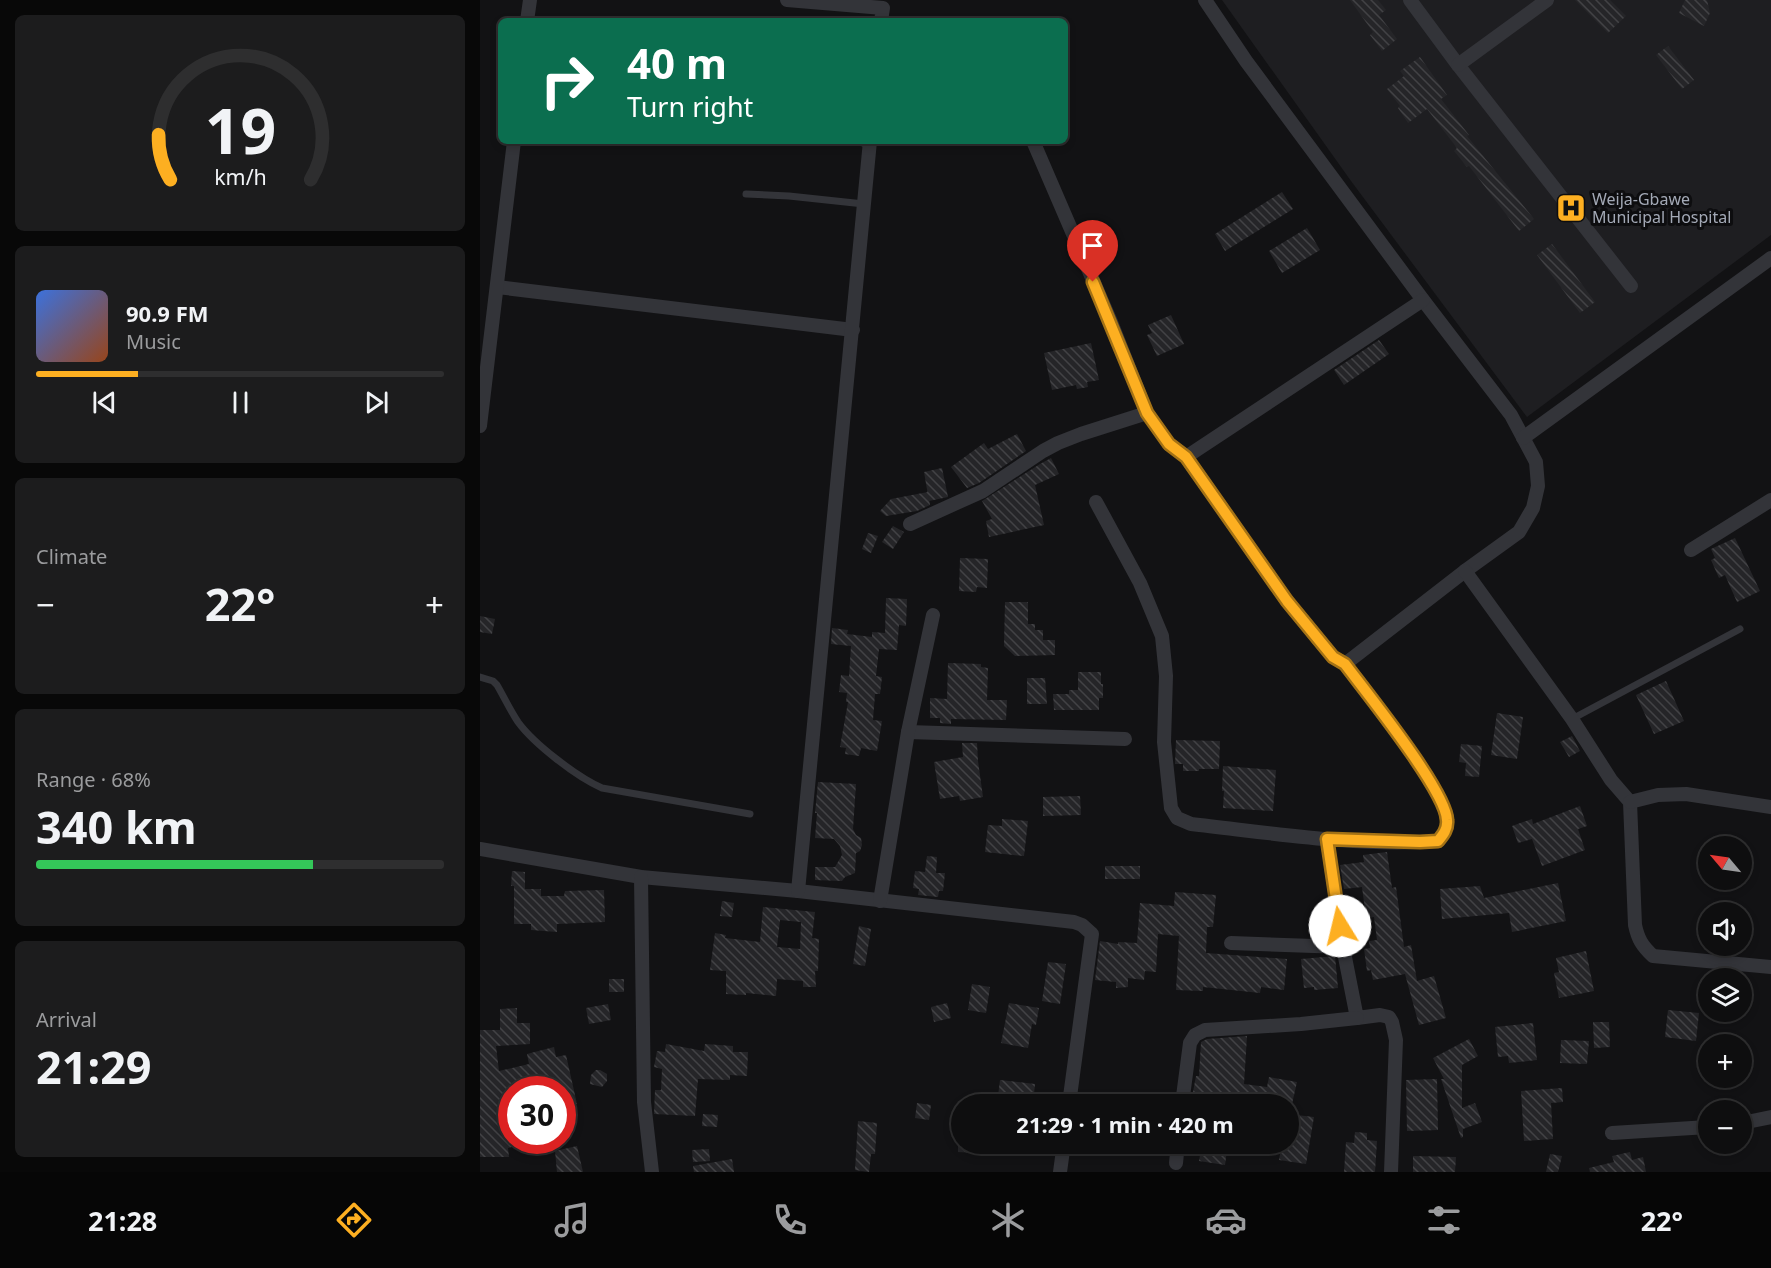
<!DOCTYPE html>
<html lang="en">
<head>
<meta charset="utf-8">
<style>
  :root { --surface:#0e0e0f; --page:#1c1c1d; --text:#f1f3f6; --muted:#9b9c9e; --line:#2e2e2f; --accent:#fdaf21 }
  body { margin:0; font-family:"Noto Sans",sans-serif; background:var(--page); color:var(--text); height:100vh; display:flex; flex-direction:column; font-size:22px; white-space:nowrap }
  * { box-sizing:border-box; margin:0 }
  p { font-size:20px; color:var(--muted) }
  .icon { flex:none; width:33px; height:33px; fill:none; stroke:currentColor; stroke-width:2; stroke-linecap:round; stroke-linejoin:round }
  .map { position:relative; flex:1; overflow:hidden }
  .side { display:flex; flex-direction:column; gap:15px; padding:15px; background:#080808; width:480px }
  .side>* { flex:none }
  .guide { position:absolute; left:18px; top:18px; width:570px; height:126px; border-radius:9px; box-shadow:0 3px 9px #0003,0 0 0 2px var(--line); background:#0b6e4f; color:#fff; overflow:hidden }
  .needle { width:39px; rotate:299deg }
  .tools { position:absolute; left:1218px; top:836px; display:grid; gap:12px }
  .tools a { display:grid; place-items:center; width:54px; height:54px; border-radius:50%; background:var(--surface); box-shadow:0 3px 9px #0003,0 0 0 2px var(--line); font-size:30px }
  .speed { position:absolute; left:18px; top:1076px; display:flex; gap:12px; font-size:30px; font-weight:700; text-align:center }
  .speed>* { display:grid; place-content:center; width:78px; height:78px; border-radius:50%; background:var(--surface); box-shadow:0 3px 9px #0003,0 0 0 2px var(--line); line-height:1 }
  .speed .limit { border:9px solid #d22; background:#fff; color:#111 }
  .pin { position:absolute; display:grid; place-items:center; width:51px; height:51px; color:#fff; margin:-62px -26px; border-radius:50% 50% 50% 0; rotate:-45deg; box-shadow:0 0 6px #0007 }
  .pin .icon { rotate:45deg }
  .me { position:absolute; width:66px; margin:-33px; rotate:351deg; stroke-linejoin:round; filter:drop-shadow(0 0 4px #0008) }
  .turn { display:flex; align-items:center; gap:21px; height:126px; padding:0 30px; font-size:27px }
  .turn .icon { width:78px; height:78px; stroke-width:2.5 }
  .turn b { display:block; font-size:42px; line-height:51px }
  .big { font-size:45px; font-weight:700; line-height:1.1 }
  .side .widget { flex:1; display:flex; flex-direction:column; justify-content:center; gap:9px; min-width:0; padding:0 21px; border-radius:9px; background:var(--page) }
  .side .dial { align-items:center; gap:0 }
  .dial svg { height:156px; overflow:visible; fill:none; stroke:var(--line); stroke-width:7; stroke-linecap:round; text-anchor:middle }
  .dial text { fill:var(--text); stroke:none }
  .song { display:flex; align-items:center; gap:18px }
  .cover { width:72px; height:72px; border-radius:9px; background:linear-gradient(135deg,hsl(220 70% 55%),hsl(20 70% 35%)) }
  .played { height:6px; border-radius:3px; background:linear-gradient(90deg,var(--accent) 25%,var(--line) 25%) }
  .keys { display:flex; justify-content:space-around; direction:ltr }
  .heat { display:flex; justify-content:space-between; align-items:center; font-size:33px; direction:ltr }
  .charge { height:9px; border-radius:4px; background:linear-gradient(90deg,#34c759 68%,var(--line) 0) }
  .trip { position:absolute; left:471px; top:1094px; width:348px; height:60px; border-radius:30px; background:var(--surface); box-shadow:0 3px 9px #0003,0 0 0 2px var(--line); font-weight:700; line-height:60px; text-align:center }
  .dock { display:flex; height:96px; justify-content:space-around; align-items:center; background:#060606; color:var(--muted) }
  .dock .icon { width:42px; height:42px }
  .dock .selected { color:var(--accent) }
  .dock b { font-size:27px; color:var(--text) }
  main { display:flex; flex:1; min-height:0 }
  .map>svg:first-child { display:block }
  .built { fill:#1e1e21 }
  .building { fill:url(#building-back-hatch); fill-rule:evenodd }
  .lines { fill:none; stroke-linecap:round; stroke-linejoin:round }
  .service { stroke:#333439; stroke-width:7 }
  .minor { stroke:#333439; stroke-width:14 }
  .route-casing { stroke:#a47215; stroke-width:15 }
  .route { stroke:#fdaf21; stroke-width:10 }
  .labels { text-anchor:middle; stroke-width:6; stroke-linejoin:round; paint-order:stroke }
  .poi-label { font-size:16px; fill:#a3a9b6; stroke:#0d0d0f; text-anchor:start }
</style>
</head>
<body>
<main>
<section class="side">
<div class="widget dial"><svg viewBox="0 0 100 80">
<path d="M14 69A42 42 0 1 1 86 69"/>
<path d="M14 69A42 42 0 0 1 8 46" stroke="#fdaf21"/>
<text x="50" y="56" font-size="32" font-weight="700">19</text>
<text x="50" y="72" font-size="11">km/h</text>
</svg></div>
<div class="widget">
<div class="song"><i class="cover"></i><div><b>90.9 FM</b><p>Music</p></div></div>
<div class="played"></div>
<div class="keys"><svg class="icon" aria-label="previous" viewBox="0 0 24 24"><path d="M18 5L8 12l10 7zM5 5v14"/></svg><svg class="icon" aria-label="pause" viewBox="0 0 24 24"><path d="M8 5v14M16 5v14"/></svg><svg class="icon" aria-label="next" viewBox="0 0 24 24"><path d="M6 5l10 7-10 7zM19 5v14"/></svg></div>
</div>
<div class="widget"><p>Climate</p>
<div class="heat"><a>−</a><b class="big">22°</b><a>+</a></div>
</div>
<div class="widget"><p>Range · 68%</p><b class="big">340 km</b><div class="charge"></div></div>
<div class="widget"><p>Arrival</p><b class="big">21:29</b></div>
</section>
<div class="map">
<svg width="1291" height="1172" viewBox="0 0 1291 1172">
  <defs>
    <pattern id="building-back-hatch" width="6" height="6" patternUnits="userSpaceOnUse" patternTransform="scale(1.5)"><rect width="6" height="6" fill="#252528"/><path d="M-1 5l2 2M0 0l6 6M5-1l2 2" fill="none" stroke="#424245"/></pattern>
  </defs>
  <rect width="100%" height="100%" fill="#121214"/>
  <path class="built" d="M742 0H1291V235L1047 417 871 181Z"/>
  <g class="building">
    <path d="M870 0H898L906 10 899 15 917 39 902 51 890 35 893 32Z"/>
    <path d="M1095 0H1130L1146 16 1128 33Z"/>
    <path d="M1205 0H1227L1230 13 1224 26 1199 13Z"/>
    <path d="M1188 46 1214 80 1202 89 1176 55Z"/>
    <path d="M940 57 967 95 961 99 989 135 987 136 1054 219 1039 231 989 166 987 167 974 151 977 148 947 109 928 123 918 108 920 106 907 89 924 76 920 71Z"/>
    <path d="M802 192 813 209 745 251 735 234Z"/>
    <path d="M827 228 840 250 802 273 789 251Z"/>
    <path d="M1072 244 1115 302 1100 313 1057 255Z"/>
    <path d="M691 315 704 344 677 356 667 335 672 333 668 325Z"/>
    <path d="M899 340 909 354 864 385 854 370Z"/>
    <path d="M611 343 619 380 607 382 608 387 597 389 596 385 572 390 564 353Z"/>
    <path d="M537 434 546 451 499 483 487 488 471 467 504 443 508 449Z"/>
    <path d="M571 458 579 474 555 485 564 525 509 537 506 521 512 519 502 501 560 464Z"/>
    <path d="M462 468 468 497 449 501 444 472Z"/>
    <path d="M448 492 450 505 437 511 406 516 400 511 411 499Z"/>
    <path d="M413 526 424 532 413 549 402 542Z"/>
    <path d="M388 533 398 536 391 553 382 549Z"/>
    <path d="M1255 538 1280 591 1257 602 1245 575 1239 578 1231 560 1235 558 1231 549Z"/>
    <path d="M480 558 508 559 507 588 497 587 496 592 479 591Z"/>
    <path d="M406 598 427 599 426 626 419 625 417 650 399 649 396 676 402 677 400 694H395L393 720 402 721 397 751 381 748 379 756 365 754 366 748 360 747 368 702H366L367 693 359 692 361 675 369 676 371 646 351 644 352 628 368 630 367 634 392 637V632L405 633Z"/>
    <path d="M525 602H548V624H555V630H563V640H575V655L535 656 524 646Z"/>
    <path d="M0 616 15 619 12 634 0 632Z"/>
    <path d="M468 663 501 664V667L508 668 507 700H527L526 720 471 719V724L460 723V718H450V698L467 699Z"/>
    <path d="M598 672H621V684H623V698H619V710H574L573 694H589V690H598Z"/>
    <path d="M547 678H565L567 704H547Z"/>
    <path d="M1186 681 1204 721 1174 734 1156 695Z"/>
    <path d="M1017 713 1043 717 1037 759 1011 755Z"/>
    <path d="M1092 736 1100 751 1089 757 1080 742Z"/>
    <path d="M696 740 740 741 739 769H719V771H703V764H695Z"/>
    <path d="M482 743H497L498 761 503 797 480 801 479 796 460 799 454 762 483 757Z"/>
    <path d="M981 744 1002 746 999 777 985 776 986 763 979 762Z"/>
    <path d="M743 766 796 770 793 811 743 808 744 791H742Z"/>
    <path d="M338 782 376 784 373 829 376 835 381 838 382 845 380 851 376 853 375 873 365 877 362 881 335 880V867H355L362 855 360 846 354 839 335 838 337 813H335Z"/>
    <path d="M600 796 601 815 563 816V797Z"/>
    <path d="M1100 806 1107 826 1098 829 1105 850 1062 866 1052 839 1038 843 1032 826 1052 819 1053 824Z"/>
    <path d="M522 819 548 821 544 856 505 852 508 825 522 826Z"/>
    <path d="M907 852 912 888 916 887 924 947 931 945 937 981 954 976 966 1018 939 1025 925 974 893 980 891 970 887 971 884 949 890 948 889 941 897 940 894 917 886 918 882 887 864 889 860 865 884 862 883 855Z"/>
    <path d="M447 856 457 857 456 873H465L463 891H459L458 897 438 895 439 889 433 888 435 871 445 872Z"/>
    <rect x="625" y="866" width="35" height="13"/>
    <path d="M32 871 45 872V889H61V896H84L85 891 124 890 125 922 77 924V932L51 930V924H34V886H31Z"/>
    <path d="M1078 883 1086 921 1032 932 1029 913 962 919 960 889 1000 886 1004 898Z"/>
    <path d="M695 892 736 895 733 927H727L726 953 807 959 804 990 781 987 780 993 723 987V991L696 990 699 936 678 934 676 972 665 971 664 980 648 978V987L636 988V982L615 980 620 941 638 944V942L657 943 660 903 694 906Z"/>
    <path d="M242 901 254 903 252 917 240 916Z"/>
    <path d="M283 907 335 912 332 938 339 939 338 971H335L336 987H323V981L297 979 296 996 266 993V995L246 994V971L230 970 235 933 246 935 245 938 280 942ZM300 920 321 922 320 949 297 947Z"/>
    <path d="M379 926 391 929 385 966 373 964Z"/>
    <path d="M1106 951 1114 991 1079 998 1074 973 1079 972 1076 958Z"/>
    <path d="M855 956 858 988 834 990V987L824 988 821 959Z"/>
    <path d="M568 962 586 964 580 1004 562 1001Z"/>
    <rect x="129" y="979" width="15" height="13"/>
    <path d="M492 984 510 987 506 1013 488 1010Z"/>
    <path d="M467 1003 471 1018 454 1022 451 1007Z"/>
    <path d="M529 1003 559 1008 556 1025 552 1024 548 1048 521 1043Z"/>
    <path d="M128 1004 131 1020 109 1024 106 1008Z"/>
    <path d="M37 1008V1023H50V1044L16 1046 19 1071 49 1064 47 1054 74 1047 76 1057 86 1055 97 1104 82 1107V1089H32V1147L28 1148 29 1157H0V1030H20V1009Z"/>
    <path d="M1188 1010 1219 1013 1216 1041 1185 1037Z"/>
    <path d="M1113 1022H1129L1130 1047 1114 1048Z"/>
    <path d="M1053 1023 1057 1060 1029 1063 1028 1056 1018 1057 1015 1027Z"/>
    <path d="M767 1036 764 1084 787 1087 789 1077 817 1082 812 1104H785L746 1097V1104H722V1093L713 1092 716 1076H719L721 1042 727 1039Z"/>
    <path d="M989 1039 998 1056 982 1065V1108L995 1103 1002 1122 983 1129V1137L981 1138 961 1079H964L953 1058Z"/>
    <path d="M1081 1040 1109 1041 1107 1064 1080 1063Z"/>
    <path d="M186 1044 224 1051 225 1044 253 1046V1052H268L267 1076 250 1075V1080L218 1079 215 1116 174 1114 175 1090H181L182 1069 174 1067 177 1051 185 1052Z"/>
    <path d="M116 1070H120L127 1074V1081L122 1087 110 1084 111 1075Z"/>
    <path d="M957 1079 958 1130 927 1131 926 1080Z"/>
    <path d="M520 1080 555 1084 553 1104H517Z"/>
    <path d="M1082 1088 1083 1102 1071 1103 1073 1139 1044 1141 1041 1091Z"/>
    <path d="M437 1103 451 1105 449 1120 435 1118Z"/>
    <path d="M223 1114 238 1115 237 1127 222 1126Z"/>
    <path d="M808 1114 834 1117 826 1164 799 1160 802 1143H808Z"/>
    <path d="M378 1121 397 1123 395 1154H391L389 1172 375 1170Z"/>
    <path d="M875 1132 887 1133V1140L897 1141 895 1172H864L866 1142 874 1143Z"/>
    <path d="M478 1143H511L514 1154 478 1152Z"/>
    <path d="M722 1143H748L745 1165 719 1161Z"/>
    <path d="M97 1146 103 1172H77L75 1151Z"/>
    <path d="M229 1149 230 1161 213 1162 212 1150Z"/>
    <path d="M1150 1152 1152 1160 1163 1157 1166 1172H1110L1109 1168 1134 1162 1132 1156Z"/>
    <path d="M1070 1154 1082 1156 1078 1172H1066Z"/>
    <path d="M933 1156 976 1157 975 1172H933Z"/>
    <path d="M252 1159 254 1172H214L213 1166Z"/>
  </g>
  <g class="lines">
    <g class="service">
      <path d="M378 141 390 146"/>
      <path d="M266 194 309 196 384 204"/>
      <path d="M0 677 13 681 17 685C24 697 30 710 38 722 54 744 97 777 122 788L270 814"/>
      <path d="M1092 719 1260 629"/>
    </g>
    <g class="minor">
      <path d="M307 0 403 8 401 21"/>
      <path d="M725 0 766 61 943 300 1031 415 1056 462 1058 486 1053 508 1039 532 985 571 865 664"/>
      <path d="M930 0 978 65 1151 286"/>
      <path d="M47 21 50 0"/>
      <path d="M978 65 1067 0"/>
      <path d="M553 141 631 322 667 413 689 444 706 457 807 601 853 657 865 664C886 692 966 791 967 820 968 828 963 835 958 841 877 847 792 833 711 824L697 818 691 808 684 742 686 676 682 636 660 583 616 502"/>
      <path d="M17 287 373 330"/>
      <path d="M0 426 34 141"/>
      <path d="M1043 438 1291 258"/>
      <path d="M706 457 943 300"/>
      <path d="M430 524 503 491 563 451 578 443 601 434 667 413"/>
      <path d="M1211 550 1291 500"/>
      <path d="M985 571 1092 719 1131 780 1150 802 1155 925C1158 939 1162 946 1173 956L1291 967"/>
      <path d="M428 732 645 739"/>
      <path d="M1150 802 1178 795 1206 794 1291 807"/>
      <path d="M847 839 863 947 877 1018 900 1015 909 1017 912 1022 916 1040 911 1172"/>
      <path d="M0 849 161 877 318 891 594 922 602 925 612 934 589 1104"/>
      <path d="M161 877 164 1102 172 1172"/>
      <path d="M318 891 390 141"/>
      <path d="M400 901 428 732 453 615"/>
      <path d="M751 943 863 947"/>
      <path d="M702 1104 710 1043 715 1035 725 1030 821 1024 877 1018"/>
      <path d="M1262 1123 1291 1117"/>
      <path d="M1132 1133 1228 1127"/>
      <path d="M696 1163 698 1143"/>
      <path d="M580 1172 584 1143"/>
    </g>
  </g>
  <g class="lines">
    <g class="route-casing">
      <path id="route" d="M613 282 667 413 689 444 706 457 807 601 853 657 865 664C886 692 966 791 967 820 968 829 963 835 958 841L940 842 847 839 860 926"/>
    </g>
    <use href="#route" class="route"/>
  </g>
  <defs>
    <g id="hospital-square" transform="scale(1.5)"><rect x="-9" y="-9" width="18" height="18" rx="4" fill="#fdaf21" stroke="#0d0d0f"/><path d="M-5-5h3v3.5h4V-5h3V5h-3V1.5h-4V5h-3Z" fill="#111"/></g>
  </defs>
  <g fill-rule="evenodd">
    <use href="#hospital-square" x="1091" y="208"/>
  </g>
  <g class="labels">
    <g class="poi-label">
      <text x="1112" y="205">Weija-Gbawe<tspan x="1112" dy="18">Municipal Hospital</tspan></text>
    </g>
  </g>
</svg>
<div class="tools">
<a><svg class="needle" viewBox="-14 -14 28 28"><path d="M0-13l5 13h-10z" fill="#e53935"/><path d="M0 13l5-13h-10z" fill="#9b9c9e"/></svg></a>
<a><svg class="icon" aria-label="sound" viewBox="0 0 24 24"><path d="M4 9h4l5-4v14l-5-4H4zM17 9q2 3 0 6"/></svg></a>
<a><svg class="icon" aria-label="layers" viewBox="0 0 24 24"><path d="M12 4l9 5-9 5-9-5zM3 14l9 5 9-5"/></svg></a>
<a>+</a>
<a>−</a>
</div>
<div class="speed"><div class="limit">30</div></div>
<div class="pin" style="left:613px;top:282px;background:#d93025"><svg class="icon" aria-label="arrive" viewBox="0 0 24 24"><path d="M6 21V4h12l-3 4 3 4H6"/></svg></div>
<svg class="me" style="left:860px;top:926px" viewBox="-20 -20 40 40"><circle r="19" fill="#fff"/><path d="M0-13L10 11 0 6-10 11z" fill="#fdaf21"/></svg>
<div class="trip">21:29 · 1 min · 420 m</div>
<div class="guide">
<div class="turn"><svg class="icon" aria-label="right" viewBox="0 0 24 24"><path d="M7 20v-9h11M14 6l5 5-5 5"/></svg><div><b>40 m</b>Turn right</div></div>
</div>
</div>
</main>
<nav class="dock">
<b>21:28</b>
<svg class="icon selected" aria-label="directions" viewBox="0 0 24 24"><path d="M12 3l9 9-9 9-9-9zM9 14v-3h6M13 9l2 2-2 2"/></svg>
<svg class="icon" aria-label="music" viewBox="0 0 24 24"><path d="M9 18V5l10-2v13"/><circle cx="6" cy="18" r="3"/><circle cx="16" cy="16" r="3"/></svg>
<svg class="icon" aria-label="phone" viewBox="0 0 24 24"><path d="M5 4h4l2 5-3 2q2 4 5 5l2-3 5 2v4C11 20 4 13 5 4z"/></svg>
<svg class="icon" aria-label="climate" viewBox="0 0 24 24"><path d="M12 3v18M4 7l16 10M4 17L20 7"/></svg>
<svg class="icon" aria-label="car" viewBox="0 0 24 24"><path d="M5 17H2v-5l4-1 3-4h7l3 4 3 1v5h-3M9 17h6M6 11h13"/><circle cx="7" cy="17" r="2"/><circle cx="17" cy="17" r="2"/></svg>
<svg class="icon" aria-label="filters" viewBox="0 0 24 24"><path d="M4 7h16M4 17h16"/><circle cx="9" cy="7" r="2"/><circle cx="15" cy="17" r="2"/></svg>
<b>22°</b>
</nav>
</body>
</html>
